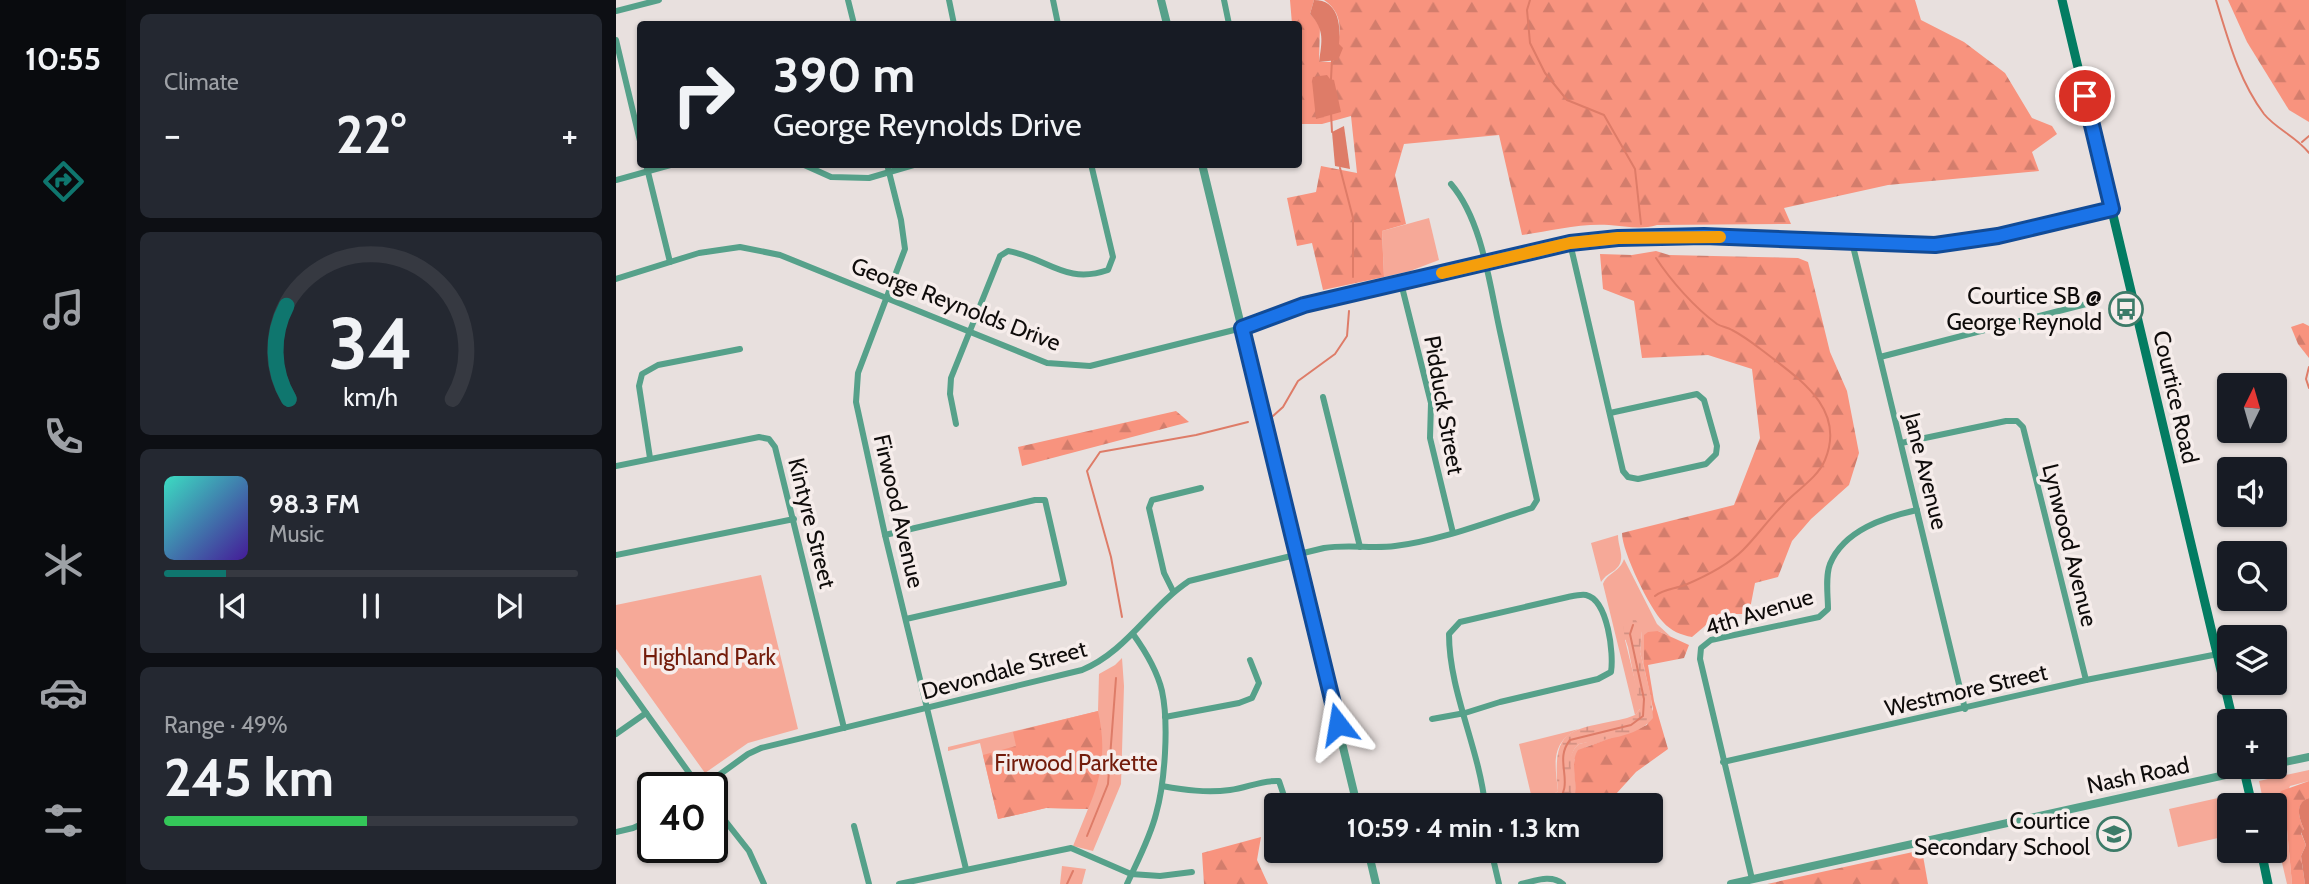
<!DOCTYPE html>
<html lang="en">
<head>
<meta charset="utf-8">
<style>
  :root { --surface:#171b24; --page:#242831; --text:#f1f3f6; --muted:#9ea1a6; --line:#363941; --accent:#0f766e }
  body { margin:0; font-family:Cabin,sans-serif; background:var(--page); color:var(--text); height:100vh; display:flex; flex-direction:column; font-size:26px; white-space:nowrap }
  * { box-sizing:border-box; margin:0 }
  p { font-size:23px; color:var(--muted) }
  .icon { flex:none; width:38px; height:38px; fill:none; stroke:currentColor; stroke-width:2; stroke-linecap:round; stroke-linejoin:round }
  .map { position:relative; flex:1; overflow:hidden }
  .side { display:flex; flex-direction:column; gap:14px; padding:14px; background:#0d0f14; width:490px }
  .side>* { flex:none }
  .top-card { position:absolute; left:21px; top:21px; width:665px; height:147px; border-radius:7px; box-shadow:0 2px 5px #0004; background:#171b24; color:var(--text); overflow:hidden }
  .needle { width:46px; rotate:5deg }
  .buttons { position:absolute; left:1601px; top:373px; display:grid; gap:14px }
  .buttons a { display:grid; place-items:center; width:70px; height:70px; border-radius:7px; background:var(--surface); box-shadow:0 2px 5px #0004; font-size:35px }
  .speed { position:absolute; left:21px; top:772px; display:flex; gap:14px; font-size:35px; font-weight:700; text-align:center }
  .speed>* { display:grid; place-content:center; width:91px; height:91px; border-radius:50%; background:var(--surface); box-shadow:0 2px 5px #0004; line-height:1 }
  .speed .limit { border:4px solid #111; border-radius:10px; background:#fff; color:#111 }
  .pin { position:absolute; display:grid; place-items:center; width:60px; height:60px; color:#fff; margin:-30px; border:4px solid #fff; border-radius:50%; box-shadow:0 2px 7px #0007 }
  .me { position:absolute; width:77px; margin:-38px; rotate:346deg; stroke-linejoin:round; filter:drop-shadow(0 0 5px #0008) }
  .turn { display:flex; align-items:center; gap:24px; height:147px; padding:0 21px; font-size:32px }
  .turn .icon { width:91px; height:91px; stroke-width:2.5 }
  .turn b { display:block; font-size:49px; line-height:60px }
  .big { font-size:52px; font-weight:700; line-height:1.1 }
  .side .tile { flex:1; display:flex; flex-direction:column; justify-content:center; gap:10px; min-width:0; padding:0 24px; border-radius:10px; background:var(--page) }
  .side .dial { align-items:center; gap:0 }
  .dial svg { height:182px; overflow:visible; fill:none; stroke:var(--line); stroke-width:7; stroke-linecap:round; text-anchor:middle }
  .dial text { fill:var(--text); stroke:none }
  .song { display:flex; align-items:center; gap:21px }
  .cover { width:84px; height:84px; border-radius:10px; background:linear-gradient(135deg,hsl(170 70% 55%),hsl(260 70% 35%)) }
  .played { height:7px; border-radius:4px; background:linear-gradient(90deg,var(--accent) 15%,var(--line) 15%) }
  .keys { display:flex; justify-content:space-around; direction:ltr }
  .heat { display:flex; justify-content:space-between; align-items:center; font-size:38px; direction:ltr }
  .charge { height:10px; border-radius:5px; background:linear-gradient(90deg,#34c759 49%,var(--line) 0) }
  .trip { position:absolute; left:648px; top:793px; width:399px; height:70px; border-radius:7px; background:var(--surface); box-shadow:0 2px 5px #0004; font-weight:700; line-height:70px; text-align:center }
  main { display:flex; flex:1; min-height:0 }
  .tab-bar { display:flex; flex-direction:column; width:126px; justify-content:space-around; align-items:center; background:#090b0e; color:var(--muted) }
  .tab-bar .icon { width:49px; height:49px }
  .tab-bar .current { color:var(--accent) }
  .tab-bar b { font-size:32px; color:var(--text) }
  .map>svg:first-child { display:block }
  .green { fill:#f6a998 }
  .forest { fill:url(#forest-firs) }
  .wetland { fill:url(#wetland-marsh) }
  .water { fill:#de7c68 }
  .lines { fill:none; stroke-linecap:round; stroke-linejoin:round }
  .stream { stroke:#de7c68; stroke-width:2 }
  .minor { stroke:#56a18a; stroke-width:6 }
  .tertiary { stroke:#56a18a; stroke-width:8 }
  .secondary { stroke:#037c62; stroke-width:9 }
  .route-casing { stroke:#114b97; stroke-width:18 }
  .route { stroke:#1a73e8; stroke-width:12 }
  .slow { stroke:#f59e0b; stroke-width:12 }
  .labels { text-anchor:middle; stroke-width:7; stroke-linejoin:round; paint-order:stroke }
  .poi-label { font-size:23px; fill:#0e0b0a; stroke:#f6edeb; text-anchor:end }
  .street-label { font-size:23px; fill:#0e0b0a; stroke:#f6edeb }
  .park-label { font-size:23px; fill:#731c0b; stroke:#f6edeb }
</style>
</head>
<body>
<main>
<nav class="tab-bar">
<b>10:55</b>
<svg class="icon current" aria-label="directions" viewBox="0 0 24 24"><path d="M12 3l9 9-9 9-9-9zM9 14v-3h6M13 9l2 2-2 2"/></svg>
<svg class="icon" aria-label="music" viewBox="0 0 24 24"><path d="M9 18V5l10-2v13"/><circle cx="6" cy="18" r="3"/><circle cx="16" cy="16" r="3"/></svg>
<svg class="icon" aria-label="phone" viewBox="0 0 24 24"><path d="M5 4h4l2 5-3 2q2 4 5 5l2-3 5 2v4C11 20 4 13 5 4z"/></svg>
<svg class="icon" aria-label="climate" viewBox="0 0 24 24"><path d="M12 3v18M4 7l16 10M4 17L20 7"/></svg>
<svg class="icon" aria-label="car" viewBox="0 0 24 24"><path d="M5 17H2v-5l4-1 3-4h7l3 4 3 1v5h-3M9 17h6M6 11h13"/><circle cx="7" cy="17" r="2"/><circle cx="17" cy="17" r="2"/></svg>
<svg class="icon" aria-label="filters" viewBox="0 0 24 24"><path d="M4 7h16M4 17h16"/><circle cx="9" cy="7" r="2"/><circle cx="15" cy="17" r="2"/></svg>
</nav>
<section class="side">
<div class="tile"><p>Climate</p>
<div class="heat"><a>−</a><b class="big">22°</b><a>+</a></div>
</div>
<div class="tile dial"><svg viewBox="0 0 100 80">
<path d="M14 69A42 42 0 1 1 86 69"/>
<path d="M14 69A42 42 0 0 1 13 28" stroke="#0f766e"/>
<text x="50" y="56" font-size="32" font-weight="700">34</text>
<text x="50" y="72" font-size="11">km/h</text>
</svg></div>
<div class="tile">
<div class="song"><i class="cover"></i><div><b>98.3 FM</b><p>Music</p></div></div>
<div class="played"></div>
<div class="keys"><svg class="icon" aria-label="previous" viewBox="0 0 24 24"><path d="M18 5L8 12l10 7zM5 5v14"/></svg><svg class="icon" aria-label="pause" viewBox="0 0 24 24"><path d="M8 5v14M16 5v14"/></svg><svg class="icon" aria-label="next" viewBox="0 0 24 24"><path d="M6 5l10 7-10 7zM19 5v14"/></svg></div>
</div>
<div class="tile"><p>Range · 49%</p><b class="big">245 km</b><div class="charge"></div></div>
</section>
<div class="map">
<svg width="1693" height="884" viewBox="0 0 1693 884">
  <defs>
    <pattern id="forest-firs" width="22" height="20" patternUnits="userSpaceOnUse" patternTransform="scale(1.75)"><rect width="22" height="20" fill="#f8937e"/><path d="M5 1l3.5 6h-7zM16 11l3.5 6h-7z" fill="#d37d6c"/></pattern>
    <pattern id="wetland-marsh" width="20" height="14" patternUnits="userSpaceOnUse" patternTransform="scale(1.75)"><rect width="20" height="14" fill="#f6a998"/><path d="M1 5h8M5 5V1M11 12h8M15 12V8" fill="none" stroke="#d29082"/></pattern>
  </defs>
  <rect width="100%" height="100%" fill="#e8e0de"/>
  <g class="green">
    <path d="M813 218 823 260 794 271 768 277 766 231Z"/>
    <path d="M1002 535C1002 548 1011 560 999 570 993 574 989 576 985 582L975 543Z"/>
    <path d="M1008 559 1041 624 1055 637 1073 645 1042 631 1028 666 1035 696 1024 652 1026 631 1009 640 1024 701V709L1019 715 987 584C991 573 1004 572 1008 559Z"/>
    <path d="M145 575 182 729 132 743 89 773 0 649V605Z"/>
    <path d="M506 658 508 686 505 784 477 851 457 846 472 809 430 808 382 819 364 743 332 751V747L482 711 483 674 499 665Z"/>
    <path d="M963 729C934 742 939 764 942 791L924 805H908L917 803 903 744Z"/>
    <path d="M1021 730 970 747 958 760 960 796 956 805H952C960 786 945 758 963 744Z"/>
    <path d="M1693 770V781L1674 786 1664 810 1670 818 1676 884H1671L1659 833V805H1648L1643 781Z"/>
    <path d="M1602 798 1611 836 1562 847 1553 809Z"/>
    <path d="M446 866 470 869 466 884H444Z"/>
  </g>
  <g class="forest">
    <path d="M674 0H698L694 14 704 25 703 62H716C724 41 731 15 708 0H1299L1305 20 1348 42 1389 73 1416 118 1436 126 1441 134 1416 152 1423 171 1272 185 1168 208 1175 224 1041 225C1024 230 1010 226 993 225 964 223 934 231 906 235L883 135 788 144 779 175 790 224 766 231 768 277 707 290 696 243 681 246 671 198 700 192 705 166 741 173 735 116 706 124H683L682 24H676Z"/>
    <path d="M1612 0H1693V122L1673 110 1631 42Z"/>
    <path d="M1040 251 1053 255 1182 258 1192 262 1214 352 1231 391 1243 453 1233 485 1195 519 1176 541 1162 577 1139 583 1133 614H1103L1076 637C1065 635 1055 631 1047 622 1034 609 1006 552 1006 533L1118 505 1144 438 1136 369 1092 355 1026 358 1018 301 987 289 984 254 1016 255Z"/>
    <path d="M1687 323 1693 326V358L1682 344 1675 327Z"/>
    <path d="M560 411 573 422 406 466 402 447Z"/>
    <path d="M1042 631 1073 645 1068 658 1032 665 1038 701 1052 749 1020 772 990 805H956C965 786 952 765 962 750L1031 725 1037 709 1028 666V635L1032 632Z"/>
    <path d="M482 711C490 747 487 775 472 809L430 808 382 819 367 755 400 746 397 732Z"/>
    <path d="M1693 781V798C1678 804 1683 818 1688 829L1685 833 1690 845 1685 856 1689 884H1676L1670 818 1661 801 1665 791Z"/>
    <path d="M645 837 641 860 652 884H588L586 853Z"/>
    <path d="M1306 850 1312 884H1151Z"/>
  </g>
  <path class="wetland" d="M1015 611 1026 631 1024 652 1035 696 1037 718C1021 738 986 739 963 744 946 757 962 783 952 805H924L942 791C935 724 956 731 1011 718L1019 715 1024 709 1012 647C1008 637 1005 621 1009 612Z"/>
  <g class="water">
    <path d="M698 0C722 0 725 24 723 44L727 48 722 60 703 62C706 41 709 30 694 14Z"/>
    <path d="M711 75 714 79 718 80 725 112 700 119 696 81 697 77Z"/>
    <path d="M728 126 734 169 719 166 716 132Z"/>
    <path d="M1693 798V884H1689L1685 856 1690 845 1685 832 1688 829C1683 818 1678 803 1693 798Z"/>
  </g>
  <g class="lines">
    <g class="stream">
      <path d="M914 0 911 10 914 43 929 73 951 100 988 115 1019 169 1025 224"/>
      <path d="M1600 0C1612 39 1623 81 1648 114 1660 129 1681 137 1693 153"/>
      <path d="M715 79 716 60"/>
      <path d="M715 113 716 132"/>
      <path d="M1686 142 1693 136"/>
      <path d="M724 168 737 218V277"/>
      <path d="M1693 367 1690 379 1693 388"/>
      <path d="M657 416 667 407 682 381 719 354 731 336 733 311"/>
      <path d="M1039 596C1047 589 1059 589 1069 585 1088 577 1112 565 1127 550 1141 536 1152 520 1166 506 1179 491 1201 479 1209 460 1229 412 1189 383 1155 357 1143 348 1130 337 1116 330 1111 327 1106 327 1101 324 1079 308 1055 281 1040 258"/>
      <path d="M506 617 495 557 471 471 484 452 580 435 632 422"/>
      <path d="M938 805C962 784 936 762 954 740L1015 725 1027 716 1028 699 1014 634 1017 625"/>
      <path d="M471 836 492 784 500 678"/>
      <path d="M451 884 457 871"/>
    </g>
    <g class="minor">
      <path d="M232 0 238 24"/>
      <path d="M333 0 338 24"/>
      <path d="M437 0 442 24"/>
      <path d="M608 0 613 24"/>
      <path d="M0 11 43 0"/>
      <path d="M0 40 24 141"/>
      <path d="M30 164 54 262"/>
      <path d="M186 164 215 177 253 178 301 164"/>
      <path d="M271 164 285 220 289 249 242 373 240 402 269 535 350 869"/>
      <path d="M0 180 58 164"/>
      <path d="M1236 242 1349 709"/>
      <path d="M954 243 1007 471 1012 477 1022 479 1090 464 1100 454 1101 446 1088 400 1081 394 994 413"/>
      <path d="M0 279 83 253 124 247 164 255 431 363 474 366 626 328 688 305 954 243 1002 238 1088 236 1319 245C1379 240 1437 223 1496 209"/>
      <path d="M785 283 815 403 814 438 837 533"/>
      <path d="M1264 357 1474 303"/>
      <path d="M707 397 744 547"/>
      <path d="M340 424 334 394 335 378 384 256 392 251C432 258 449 285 492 270L497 257 475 164"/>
      <path d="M1285 443 1390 421H1401L1407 427 1470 680"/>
      <path d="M34 458 23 386 26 374 42 365 124 349"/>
      <path d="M0 466 143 437 153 439 159 447 228 728"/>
      <path d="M269 535 419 500H429L448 583 290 619"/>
      <path d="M0 555 178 519"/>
      <path d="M557 591 548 573 533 508 536 500 585 488"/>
      <path d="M0 671 84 788"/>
      <path d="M549 717 623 703 636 698 643 683 634 660"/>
      <path d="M816 719 849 713 884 702 982 679 995 672C998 654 992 600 970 595 965 594 957 596 952 597L844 622 833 634C833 691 863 748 869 805"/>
      <path d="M0 734 30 713"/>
      <path d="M1107 762 1470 680 1602 654"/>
      <path d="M546 786C569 790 590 793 614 790 631 788 645 780 663 781L671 805"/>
      <path d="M85 788 132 754 145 748 466 670C510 652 534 607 573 581L708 548C732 544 756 549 779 546 826 540 871 522 916 508L921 500C909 446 897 391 885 336 874 288 867 221 835 184"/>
      <path d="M96 804 133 851 148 884"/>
      <path d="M238 826 253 884"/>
      <path d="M0 832 17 828 37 819"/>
      <path d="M875 850 883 884"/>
      <path d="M1136 879 1084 659 1085 648 1095 640 1203 617 1212 609C1212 596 1209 577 1214 564 1228 530 1269 517 1301 510"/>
      <path d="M283 884 455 848 515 874 544 876 576 872"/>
      <path d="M511 884C521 862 534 838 540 814 549 782 553 724 546 691 541 670 530 652 517 634"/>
      <path d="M905 884C919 881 935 874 947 884"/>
    </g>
    <g class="tertiary">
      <path d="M545 0 551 24"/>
      <path d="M586 164 741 805"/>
      <path d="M1659 764 1693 757"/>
      <path d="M752 850 760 884"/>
      <path d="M1115 884 1650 766"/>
    </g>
    <g class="secondary">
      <path d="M1446 0 1617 721"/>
      <path d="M1627 766 1636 805"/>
      <path d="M1645 850 1652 884"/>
    </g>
  </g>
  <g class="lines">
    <g class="route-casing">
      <path id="route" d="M722 724 626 328 688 305 954 243 1002 238 1088 236 1319 245 1382 236 1496 209 1469 96"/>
    </g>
    <use href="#route" class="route"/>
    <path class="slow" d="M826 273 954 243 1002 238 1104 237"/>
  </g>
  <defs>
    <g id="bus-ring" transform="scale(1.75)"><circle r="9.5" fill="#f6edeb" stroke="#3c7b68" stroke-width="1.5"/><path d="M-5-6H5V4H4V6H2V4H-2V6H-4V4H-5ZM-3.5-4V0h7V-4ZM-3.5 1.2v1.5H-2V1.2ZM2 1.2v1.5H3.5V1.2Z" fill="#3c7b68"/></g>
    <g id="school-ring" transform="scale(1.75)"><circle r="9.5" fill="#f6edeb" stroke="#3c7b68" stroke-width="1.5"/><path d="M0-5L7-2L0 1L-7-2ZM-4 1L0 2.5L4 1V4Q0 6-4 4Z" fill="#3c7b68"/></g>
  </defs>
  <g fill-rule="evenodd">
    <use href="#bus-ring" x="1510" y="309"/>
    <use href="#school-ring" x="1498" y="834"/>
  </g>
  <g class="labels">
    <g class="poi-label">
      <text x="1486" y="304">Courtice SB @<tspan x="1486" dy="26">George Reynold</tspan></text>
      <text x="1474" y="829">Courtice<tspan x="1474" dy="26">Secondary School</tspan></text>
    </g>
    <g class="street-label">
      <text transform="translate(340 304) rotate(21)" y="8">George Reynolds Drive</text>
      <text transform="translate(1560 397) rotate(77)" y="8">Courtice Road</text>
      <text transform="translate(828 405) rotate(80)" y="8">Pidduck Street</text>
      <text transform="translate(1310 471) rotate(76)" y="8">Jane Avenue</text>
      <text transform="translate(283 511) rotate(77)" y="8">Firwood Avenue</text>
      <text transform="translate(196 523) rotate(76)" y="8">Kintyre Street</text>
      <text transform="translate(1454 545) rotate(76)" y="8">Lynwood Avenue</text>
      <text transform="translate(1143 612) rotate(-17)" y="8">4th Avenue</text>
      <text transform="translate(388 670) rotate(-15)" y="8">Devondale Street</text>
      <text transform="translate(1350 690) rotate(-13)" y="8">Westmore Street</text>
      <text transform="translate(1522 775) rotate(-12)" y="8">Nash Road</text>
    </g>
    <g class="park-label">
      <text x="93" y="665">Highland Park</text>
      <text x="460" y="771">Firwood Parkette</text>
    </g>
  </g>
</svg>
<div class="buttons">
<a><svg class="needle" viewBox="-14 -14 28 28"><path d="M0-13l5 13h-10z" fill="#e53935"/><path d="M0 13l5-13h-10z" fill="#9ea1a6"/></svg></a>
<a><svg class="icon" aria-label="sound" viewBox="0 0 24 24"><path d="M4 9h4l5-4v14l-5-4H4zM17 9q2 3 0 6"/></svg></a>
<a><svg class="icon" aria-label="search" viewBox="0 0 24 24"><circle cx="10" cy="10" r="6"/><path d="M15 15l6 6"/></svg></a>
<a><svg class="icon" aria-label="layers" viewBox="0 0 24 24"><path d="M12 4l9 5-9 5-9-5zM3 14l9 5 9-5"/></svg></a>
<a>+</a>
<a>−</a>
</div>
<div class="speed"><div class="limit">40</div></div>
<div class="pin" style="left:1469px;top:96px;background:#d93025"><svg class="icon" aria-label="arrive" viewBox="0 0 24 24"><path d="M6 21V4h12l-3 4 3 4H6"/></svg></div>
<svg class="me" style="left:722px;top:724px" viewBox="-20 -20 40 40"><path d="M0-17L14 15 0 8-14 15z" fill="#1a73e8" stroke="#fff" stroke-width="4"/></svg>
<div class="trip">10:59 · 4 min · 1.3 km</div>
<div class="top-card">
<div class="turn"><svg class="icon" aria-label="right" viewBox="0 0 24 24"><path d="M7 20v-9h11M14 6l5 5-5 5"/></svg><div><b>390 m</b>George Reynolds Drive</div></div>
</div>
</div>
</main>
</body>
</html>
